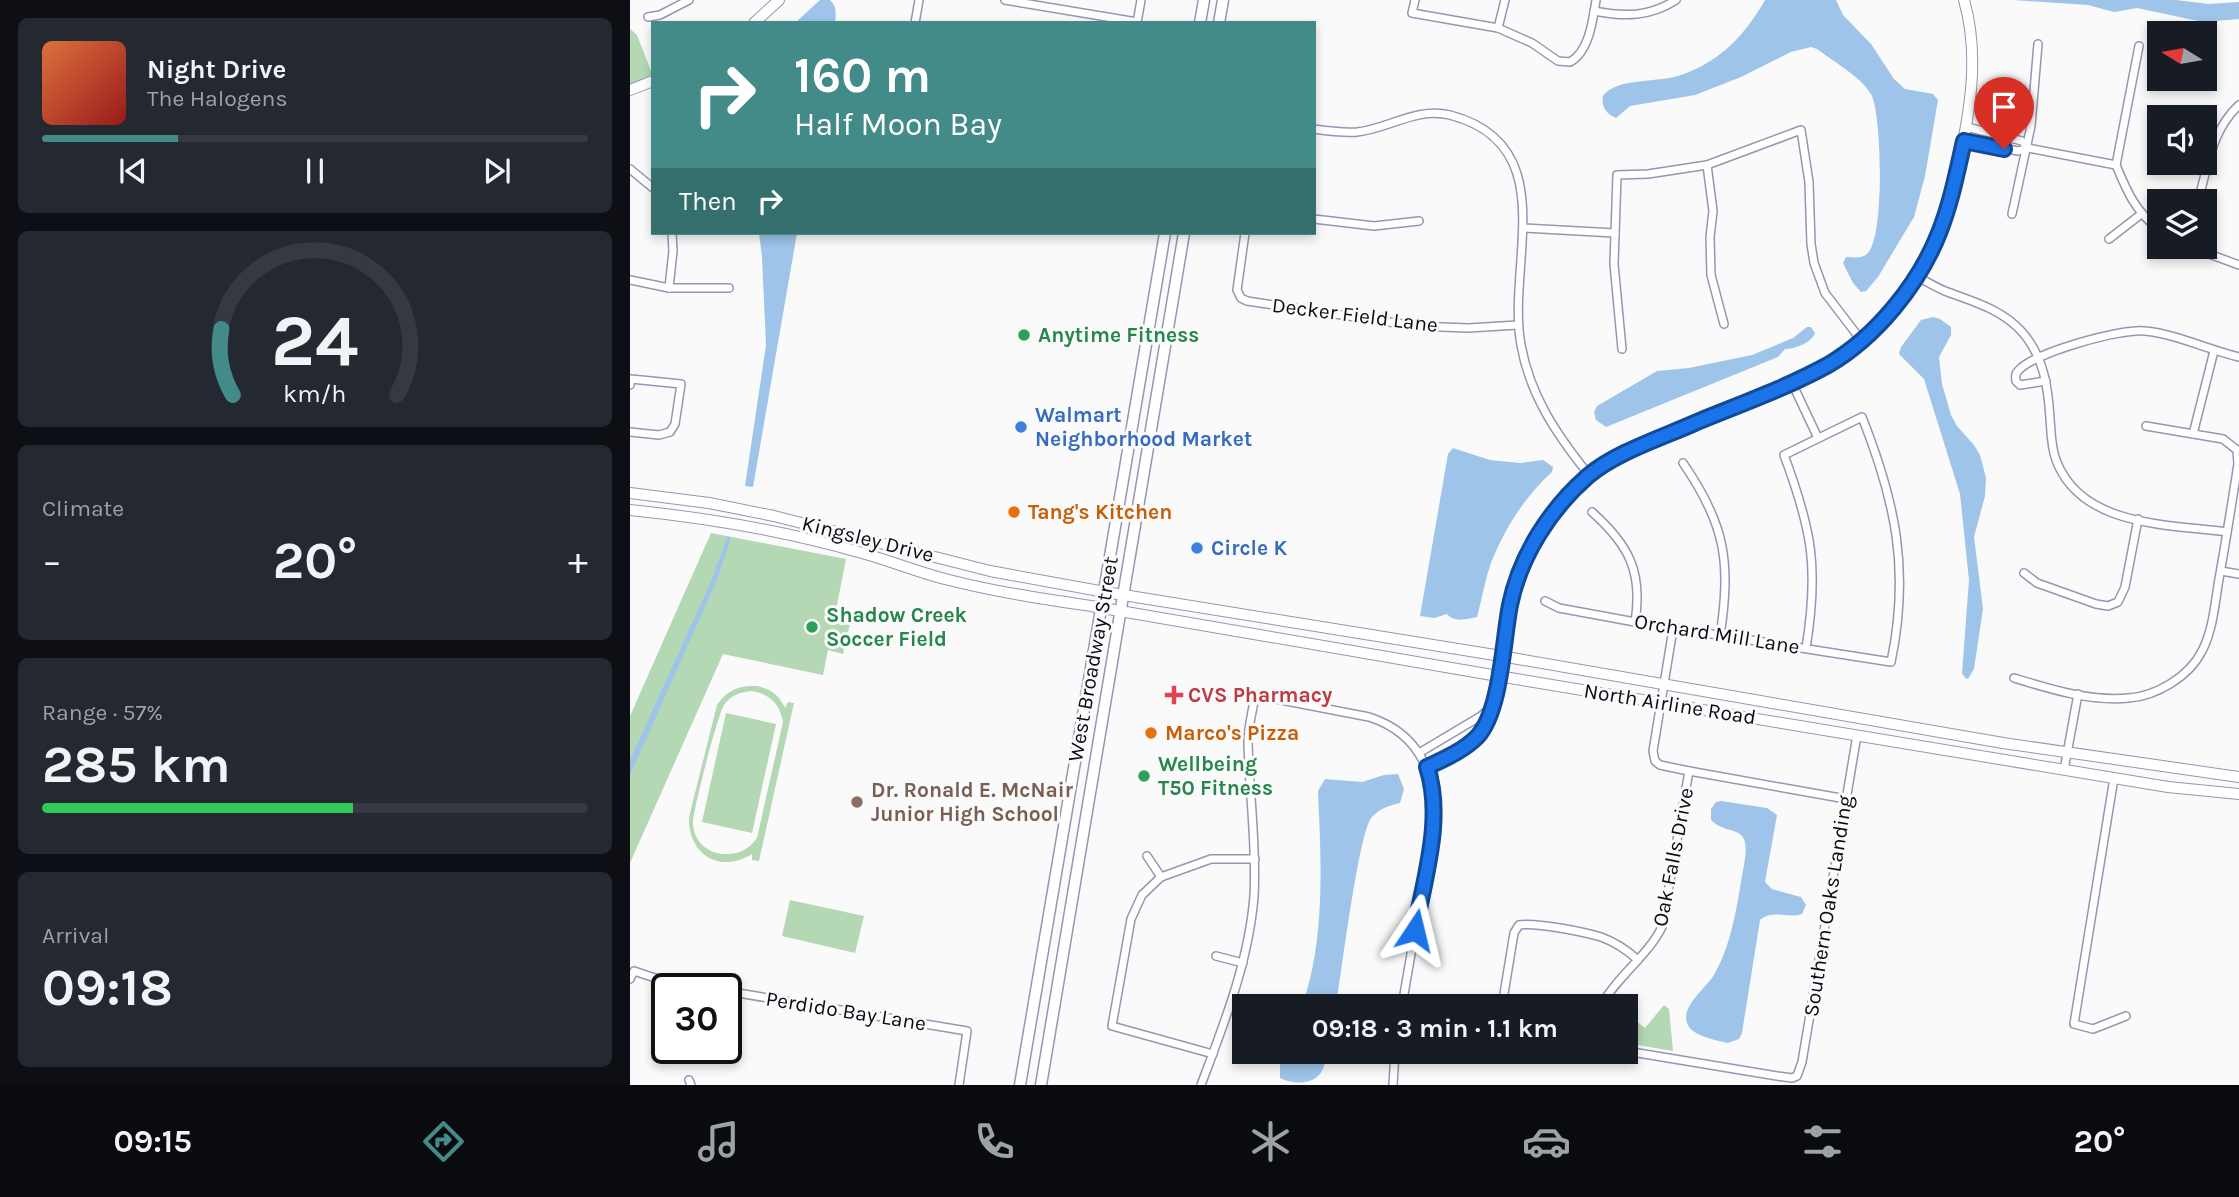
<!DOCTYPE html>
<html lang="en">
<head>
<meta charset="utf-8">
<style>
  :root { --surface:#171b24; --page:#242831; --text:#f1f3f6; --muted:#9ea1a6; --line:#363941; --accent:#438b89 }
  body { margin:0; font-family:Karla,sans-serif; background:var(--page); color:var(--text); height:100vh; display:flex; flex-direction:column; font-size:26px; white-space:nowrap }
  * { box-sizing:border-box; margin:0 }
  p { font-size:23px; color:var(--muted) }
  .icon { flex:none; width:38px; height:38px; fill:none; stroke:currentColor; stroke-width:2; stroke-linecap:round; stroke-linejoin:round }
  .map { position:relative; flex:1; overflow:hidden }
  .drawer { display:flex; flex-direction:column; gap:18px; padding:18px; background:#0d0f14; width:630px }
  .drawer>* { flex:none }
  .top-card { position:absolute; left:21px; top:21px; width:665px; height:214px; border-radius:0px; box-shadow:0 4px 10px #0003; background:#438b89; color:#fff; overflow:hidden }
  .needle { width:46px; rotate:281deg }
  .tools { position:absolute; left:1517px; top:21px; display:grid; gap:14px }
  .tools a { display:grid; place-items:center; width:70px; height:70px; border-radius:0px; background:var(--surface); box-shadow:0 4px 10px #0003; font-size:35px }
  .speed { position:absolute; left:21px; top:973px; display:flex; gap:14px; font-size:35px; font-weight:700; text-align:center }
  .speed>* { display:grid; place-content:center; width:91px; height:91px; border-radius:50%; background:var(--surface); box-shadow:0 4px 10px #0003; line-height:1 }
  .speed .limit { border:4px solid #111; border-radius:10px; background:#fff; color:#111 }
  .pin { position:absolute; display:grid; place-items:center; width:60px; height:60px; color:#fff; margin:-72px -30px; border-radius:50% 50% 50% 0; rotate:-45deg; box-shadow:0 0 7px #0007 }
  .pin .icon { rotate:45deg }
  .me { position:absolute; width:77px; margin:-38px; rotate:10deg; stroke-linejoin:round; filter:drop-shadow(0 0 5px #0008) }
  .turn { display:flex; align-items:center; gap:24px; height:147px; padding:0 28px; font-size:32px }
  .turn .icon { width:91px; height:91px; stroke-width:2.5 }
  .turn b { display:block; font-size:49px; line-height:60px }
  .then { display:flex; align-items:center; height:66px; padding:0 28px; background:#0003; gap:14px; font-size:26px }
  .big { font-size:52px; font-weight:700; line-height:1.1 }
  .drawer .tile { flex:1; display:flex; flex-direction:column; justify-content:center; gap:10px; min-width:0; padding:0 24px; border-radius:10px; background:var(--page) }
  .drawer .dial { align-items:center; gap:0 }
  .dial svg { height:182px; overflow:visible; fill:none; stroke:var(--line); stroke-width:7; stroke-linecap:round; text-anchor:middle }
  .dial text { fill:var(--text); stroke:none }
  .song { display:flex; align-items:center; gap:21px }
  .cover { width:84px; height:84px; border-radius:10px; background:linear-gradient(135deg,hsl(20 70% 55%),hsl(0 70% 35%)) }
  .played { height:7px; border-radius:4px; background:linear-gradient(90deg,var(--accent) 25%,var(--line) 25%) }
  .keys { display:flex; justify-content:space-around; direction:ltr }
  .heat { display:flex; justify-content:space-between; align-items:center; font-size:38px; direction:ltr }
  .charge { height:10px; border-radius:5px; background:linear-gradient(90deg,#34c759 57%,var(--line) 0) }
  .trip { position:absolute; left:602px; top:994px; width:406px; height:70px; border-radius:0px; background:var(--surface); box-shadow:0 4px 10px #0003; font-weight:700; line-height:70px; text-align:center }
  .dock { display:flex; height:112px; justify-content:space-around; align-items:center; background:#090b0e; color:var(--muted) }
  .dock .icon { width:49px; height:49px }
  .dock .current { color:var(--accent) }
  .dock b { font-size:32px; color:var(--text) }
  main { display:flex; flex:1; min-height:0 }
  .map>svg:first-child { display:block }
  .green { fill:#b4d7b4; fill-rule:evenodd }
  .water { fill:#9ec4e9 }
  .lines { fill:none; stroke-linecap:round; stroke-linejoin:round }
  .street-casing { stroke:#9895b4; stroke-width:10 }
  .secondary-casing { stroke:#9895b4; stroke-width:12 }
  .primary-casing { stroke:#9895b4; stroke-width:13 }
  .street { stroke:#fff; stroke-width:7 }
  .secondary { stroke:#fff; stroke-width:10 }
  .primary { stroke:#fff; stroke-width:10 }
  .route-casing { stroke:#114b97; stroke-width:18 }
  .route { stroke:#1a73e8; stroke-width:12 }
  .leisure-dot { fill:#2e9e5b; stroke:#fafafa; stroke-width:2.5 }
  .shop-dot { fill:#3f7fe0; stroke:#fafafa; stroke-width:2.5 }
  .food-dot { fill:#e8710a; stroke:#fafafa; stroke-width:2.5 }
  .health-dot { fill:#e0444e; stroke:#fafafa; stroke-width:2.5 }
  .education-dot { fill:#8d6e63; stroke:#fafafa; stroke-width:2.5 }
  .labels { text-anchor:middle; stroke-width:6; stroke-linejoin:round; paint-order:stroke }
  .street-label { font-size:21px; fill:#0c0b15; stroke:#fafafa }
  .leisure-label { font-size:21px; font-weight:bold; fill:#27864d; stroke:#fafafa; text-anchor:start }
  .shop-label { font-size:21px; font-weight:bold; fill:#366cbe; stroke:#fafafa; text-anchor:start }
  .food-label { font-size:21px; font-weight:bold; fill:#c56008; stroke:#fafafa; text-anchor:start }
  .health-label { font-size:21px; font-weight:bold; fill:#be3a42; stroke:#fafafa; text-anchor:start }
  .education-label { font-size:21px; font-weight:bold; fill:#785e54; stroke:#fafafa; text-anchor:start }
</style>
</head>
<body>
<main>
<section class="drawer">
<div class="tile">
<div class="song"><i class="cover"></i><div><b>Night Drive</b><p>The Halogens</p></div></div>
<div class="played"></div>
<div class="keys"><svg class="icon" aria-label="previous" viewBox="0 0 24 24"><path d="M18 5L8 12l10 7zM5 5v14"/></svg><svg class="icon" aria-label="pause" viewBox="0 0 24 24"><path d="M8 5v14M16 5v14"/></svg><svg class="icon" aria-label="next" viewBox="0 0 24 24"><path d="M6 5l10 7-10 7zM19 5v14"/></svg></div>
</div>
<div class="tile dial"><svg viewBox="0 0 100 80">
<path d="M14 69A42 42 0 1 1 86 69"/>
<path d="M14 69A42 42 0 0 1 9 40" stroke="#438b89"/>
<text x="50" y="56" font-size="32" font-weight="700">24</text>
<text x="50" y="72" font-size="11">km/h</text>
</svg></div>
<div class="tile"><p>Climate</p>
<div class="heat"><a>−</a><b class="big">20°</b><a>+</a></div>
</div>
<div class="tile"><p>Range · 57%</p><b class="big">285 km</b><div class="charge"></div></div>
<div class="tile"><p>Arrival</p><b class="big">09:18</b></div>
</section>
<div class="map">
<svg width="1609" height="1085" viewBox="0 0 1609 1085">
  <rect width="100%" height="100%" fill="#fafafa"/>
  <g class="green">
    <path d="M0 29 7 35 23 76 0 85Z"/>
    <path d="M81 533 216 559 205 615 221 619 213 654 198 650 193 675 93 654 0 863V716Z"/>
    <path d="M127 686C141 689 149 695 155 708L158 702 164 703 129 861 122 860V854C90 874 58 855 59 817L87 705C97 690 109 685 127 686ZM122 691C140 694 150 704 153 722L127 838C110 864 65 858 63 824 62 813 88 714 94 705 101 695 110 692 122 691Z"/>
    <path d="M96 713 146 724 122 833 72 822Z"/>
    <path d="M160 900 234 916 225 953 152 936Z"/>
    <path d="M1034 1005 1039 1009 1043 1051 996 1043V1013L1015 1028Z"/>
  </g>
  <g class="water">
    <path d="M190 0H200C207 7 206 13 205 23H165Z"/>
    <path d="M1135 0H1206L1213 15 1241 44 1264 79 1275 89 1303 94 1308 100 1295 176 1284 217 1248 277 1236 291 1231 292 1223 283 1213 263 1216 257C1223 257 1231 259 1237 254 1255 239 1252 114 1241 94 1230 76 1204 62 1187 49L1181 47 1161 52 1111 77 1065 95 1000 106 986 118C976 114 971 106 973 96 986 77 1031 83 1051 75 1091 61 1115 35 1135 0Z"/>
    <path d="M1383 0H1546L1579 4 1609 2V19L1573 22 1507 8 1484 12 1458 5Z"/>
    <path d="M129 233H167L123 487 115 486 136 345 132 257Z"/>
    <path d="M1303 317 1310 319 1321 327V335L1309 357 1312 384 1321 415 1327 426 1344 445 1350 455 1356 478 1355 496 1344 537 1353 609 1344 669 1338 679 1335 678 1332 673 1339 580 1330 494 1294 379 1269 354 1271 347 1291 320Z"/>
    <path d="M1177 327H1181L1185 333C1181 343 1165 349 1155 349L1148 357 976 427 966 420 964 412 967 406 1027 371 1059 368 1122 355 1163 338Z"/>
    <path d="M823 448 860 460 890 463 913 460 923 467 922 472C895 496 874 530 861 563 855 580 852 599 847 617 837 619 825 623 817 614L804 618 790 616 818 454Z"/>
    <path d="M98 536 101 538 87 580 0 775V760L78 588Z"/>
    <path d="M768 774 774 789 770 803C760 805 749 809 742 817 729 829 711 977 706 1006H672C696 938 691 862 688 791L695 779 732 782 754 775Z"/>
    <path d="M1091 801 1137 808 1147 815 1135 882 1142 889 1171 897 1176 905 1172 914C1159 919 1143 909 1130 920L1112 1033 1109 1039 1098 1043C1086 1040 1061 1036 1057 1023 1051 1005 1077 988 1085 973 1104 939 1108 897 1115 859 1120 822 1098 837 1081 820V809L1086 802Z"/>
    <path d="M655 1052H697C695 1059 695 1069 689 1075 680 1085 662 1084 650 1078V1064Z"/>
  </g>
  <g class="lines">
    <g class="street-casing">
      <g id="street">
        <path d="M375 0 507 22"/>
        <path d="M785 0 782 13 868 28 902 43 928 61 940 62C959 52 963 20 966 0"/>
        <path d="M964 11C995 17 1019 17 1046 0"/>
        <path d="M18 17 30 15 59 0"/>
        <path d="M285 23 289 0"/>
        <path d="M507 23 511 0"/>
        <path d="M868 28 875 0"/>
        <path d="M1337 127 1392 141 1398 148"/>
        <path d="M684 129C698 131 712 133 727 132 758 129 786 107 820 115 934 145 876 264 891 345 900 396 927 435 959 475"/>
        <path d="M1334 141 1388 151 1398 148 1486 165"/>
        <path d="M1077 165 1083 211 1080 237 1081 275 1094 324"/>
        <path d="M1486 165 1509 46"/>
        <path d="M1486 165C1498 194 1505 210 1530 231"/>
        <path d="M0 169 23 188"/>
        <path d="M1568 201C1578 167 1581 131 1609 105"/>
        <path d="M1382 214 1401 126 1408 44"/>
        <path d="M684 219 744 226 789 221"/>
        <path d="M893 228 985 233"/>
        <path d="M615 233 607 290 611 298 617 301 786 326 838 328 888 325"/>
        <path d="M1479 239 1510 215"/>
        <path d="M1560 247 1609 265"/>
        <path d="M1286 276C1296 281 1305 287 1315 291 1344 302 1372 309 1393 333 1414 358 1418 387 1420 418 1421 431 1421 447 1426 460 1451 527 1538 524 1597 532"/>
        <path d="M0 280 39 288H99"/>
        <path d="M39 288 43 251 42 233"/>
        <path d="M992 349 984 264 987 175 1018 174 1077 165 1171 130 1179 182 1181 244 1184 263 1195 293 1231 340"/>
        <path d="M1416 381 1390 385 1386 381C1386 377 1384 375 1388 371 1402 353 1492 328 1515 331 1547 334 1578 350 1609 357"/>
        <path d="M1162 383 1188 438"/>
        <path d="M0 385 1 379 51 384 45 424 40 432 29 435 0 432"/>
        <path d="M1563 434 1584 351"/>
        <path d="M1053 463C1096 525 1101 563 1090 636"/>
        <path d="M962 512C999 545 1013 572 1005 622"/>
        <path d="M1591 571 1609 574"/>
        <path d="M1394 573 1407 583 1466 604 1478 606 1488 602 1495 587 1508 519"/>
        <path d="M915 601 929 608 1005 622 1261 662C1280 571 1266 503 1232 417L1154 455C1182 530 1189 568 1176 648"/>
        <path d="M1043 629 1023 751 1025 761 1030 765 1059 771 1216 799"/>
        <path d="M1384 678C1420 689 1461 702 1499 698 1526 696 1559 677 1572 651 1583 630 1585 603 1589 579 1596 541 1602 502 1608 464L1607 450 1593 439 1516 426"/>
        <path d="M789 753 851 716 862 706"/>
        <path d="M797 767C851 741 856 735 868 676"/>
        <path d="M1434 770 1448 694"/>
        <path d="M1484 778 1444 1024 1463 1029 1496 1016"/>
        <path d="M517 856 531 877 581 859H625"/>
        <path d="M531 877 512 895 501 919 482 1026 583 1054"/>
        <path d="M586 956 613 963"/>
        <path d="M0 979 4 971 31 980 83 989"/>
        <path d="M96 991 337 1031 329 1085"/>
        <path d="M872 1006 884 933 889 925C906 922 954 932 971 937 985 942 997 950 1008 960"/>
        <path d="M971 1006C987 976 1017 957 1032 927L1059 771"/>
        <path d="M996 1051 1147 1076 1162 1078 1167 1076 1172 1062 1227 735"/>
        <path d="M59 1080 61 1085"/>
        <path d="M571 1085C594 1024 619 961 624 896 627 845 619 793 618 742 618 726 623 710 625 695L739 717C786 732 804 768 805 815L772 1006"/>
        <path d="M763 1085 765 1052"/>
      </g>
    </g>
    <g class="secondary-casing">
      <g id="secondary">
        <path d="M124 23 149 0"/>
        <path d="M0 90 23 81"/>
        <path d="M0 493 79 503 144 516 360 571 475 592 871 656 1373 743 1609 777"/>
        <path d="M0 510C77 518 157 531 232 553 261 561 290 573 319 580 366 592 414 599 461 606L868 676 1538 787 1609 794"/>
        <path d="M868 676C879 608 888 551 937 498 944 491 951 481 959 475 989 451 1029 439 1063 424 1108 405 1156 389 1199 364 1270 323 1312 245 1328 167 1340 111 1350 56 1334 0"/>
      </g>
    </g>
    <g class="primary-casing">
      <g id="primary">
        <path d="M570 23 574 0"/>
        <path d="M589 23 593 0"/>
        <path d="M390 1085 535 233"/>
        <path d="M411 1085 554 233"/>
      </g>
    </g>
    <use href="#street" class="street"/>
    <use href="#secondary" class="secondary"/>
    <use href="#primary" class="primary"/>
  </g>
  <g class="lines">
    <g class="route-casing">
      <path id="route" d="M785 930C794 878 814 819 797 767 814 759 833 751 847 737 871 712 873 640 880 605 890 556 920 509 958 476 986 452 1034 437 1067 422 1111 404 1156 388 1198 365 1246 337 1289 284 1309 233 1321 203 1327 172 1334 141L1374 149"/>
    </g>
    <use href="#route" class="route"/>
  </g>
  <g class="leisure-dot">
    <circle cx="394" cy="335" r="7"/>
    <circle cx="182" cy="627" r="7"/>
    <circle cx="514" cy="776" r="7"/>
  </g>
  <g class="shop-dot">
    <circle cx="391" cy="427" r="7"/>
    <circle cx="567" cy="548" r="7"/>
  </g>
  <g class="food-dot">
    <circle cx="384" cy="512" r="7"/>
    <circle cx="521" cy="733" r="7"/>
  </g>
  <path class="health-dot" d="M540.5 684.5h7v7h7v7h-7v7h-7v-7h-7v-7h7z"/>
  <circle class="education-dot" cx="227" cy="802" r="7"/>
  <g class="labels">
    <g class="street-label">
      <text transform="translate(725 315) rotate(7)" y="7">Decker Field Lane</text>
      <text transform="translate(238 539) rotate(14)" y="7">Kingsley Drive</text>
      <text transform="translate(1087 634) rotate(9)" y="7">Orchard Mill Lane</text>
      <text transform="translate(463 659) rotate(-80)" y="7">West Broadway Street</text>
      <text transform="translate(1040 704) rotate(9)" y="7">North Airline Road</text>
      <text transform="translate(1043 857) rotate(-79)" y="7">Oak Falls Drive</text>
      <text transform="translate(1198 906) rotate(-81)" y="7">Southern Oaks Landing</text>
      <text transform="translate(216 1011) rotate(9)" y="7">Perdido Bay Lane</text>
    </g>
    <g class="leisure-label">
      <text x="408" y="342">Anytime Fitness</text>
      <text x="196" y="622">Shadow Creek<tspan x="196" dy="24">Soccer Field</tspan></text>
      <text x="528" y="771">Wellbeing<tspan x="528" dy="24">T50 Fitness</tspan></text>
    </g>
    <g class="shop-label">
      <text x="405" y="422">Walmart<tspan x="405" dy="24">Neighborhood Market</tspan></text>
      <text x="581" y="555">Circle K</text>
    </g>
    <g class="food-label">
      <text x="398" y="519">Tang's Kitchen</text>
      <text x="535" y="740">Marco's Pizza</text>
    </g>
    <g class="health-label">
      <text x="558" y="702">CVS Pharmacy</text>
    </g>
    <g class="education-label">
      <text x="241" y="797">Dr. Ronald E. McNair<tspan x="241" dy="24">Junior High School</tspan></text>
    </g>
  </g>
</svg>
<div class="tools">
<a><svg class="needle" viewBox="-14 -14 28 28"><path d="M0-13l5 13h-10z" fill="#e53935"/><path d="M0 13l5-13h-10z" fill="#9ea1a6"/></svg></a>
<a><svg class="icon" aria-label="sound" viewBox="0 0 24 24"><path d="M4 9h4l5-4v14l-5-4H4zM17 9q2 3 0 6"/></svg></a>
<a><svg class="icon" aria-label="layers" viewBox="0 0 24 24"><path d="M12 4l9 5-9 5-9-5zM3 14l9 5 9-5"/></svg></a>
</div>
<div class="speed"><div class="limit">30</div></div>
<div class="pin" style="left:1374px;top:149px;background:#d93025"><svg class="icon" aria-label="arrive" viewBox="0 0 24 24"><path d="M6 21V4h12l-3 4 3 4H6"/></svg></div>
<svg class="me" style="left:785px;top:930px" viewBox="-20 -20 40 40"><path d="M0-17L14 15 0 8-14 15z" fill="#1a73e8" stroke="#fff" stroke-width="4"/></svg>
<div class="trip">09:18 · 3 min · 1.1 km</div>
<div class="top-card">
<div class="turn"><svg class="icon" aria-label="right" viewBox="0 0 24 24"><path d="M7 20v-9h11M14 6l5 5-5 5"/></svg><div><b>160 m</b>Half Moon Bay</div></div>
<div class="then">Then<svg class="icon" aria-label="right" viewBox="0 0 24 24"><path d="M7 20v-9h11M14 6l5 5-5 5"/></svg></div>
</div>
</div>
</main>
<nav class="dock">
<b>09:15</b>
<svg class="icon current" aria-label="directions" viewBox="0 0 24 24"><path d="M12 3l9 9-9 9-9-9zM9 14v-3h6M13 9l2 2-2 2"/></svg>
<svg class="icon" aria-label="music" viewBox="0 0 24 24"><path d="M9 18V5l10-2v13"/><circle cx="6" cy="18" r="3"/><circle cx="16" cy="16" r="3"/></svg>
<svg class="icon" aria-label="phone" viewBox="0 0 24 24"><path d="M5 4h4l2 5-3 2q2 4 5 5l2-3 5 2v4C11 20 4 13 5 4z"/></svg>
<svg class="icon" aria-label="climate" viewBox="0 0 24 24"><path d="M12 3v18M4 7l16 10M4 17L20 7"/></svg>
<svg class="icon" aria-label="car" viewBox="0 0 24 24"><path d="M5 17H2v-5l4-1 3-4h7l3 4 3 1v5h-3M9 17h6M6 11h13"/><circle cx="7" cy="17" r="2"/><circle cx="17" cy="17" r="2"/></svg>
<svg class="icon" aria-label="filters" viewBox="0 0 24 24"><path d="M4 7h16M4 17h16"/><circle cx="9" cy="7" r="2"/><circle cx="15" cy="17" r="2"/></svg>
<b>20°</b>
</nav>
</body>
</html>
